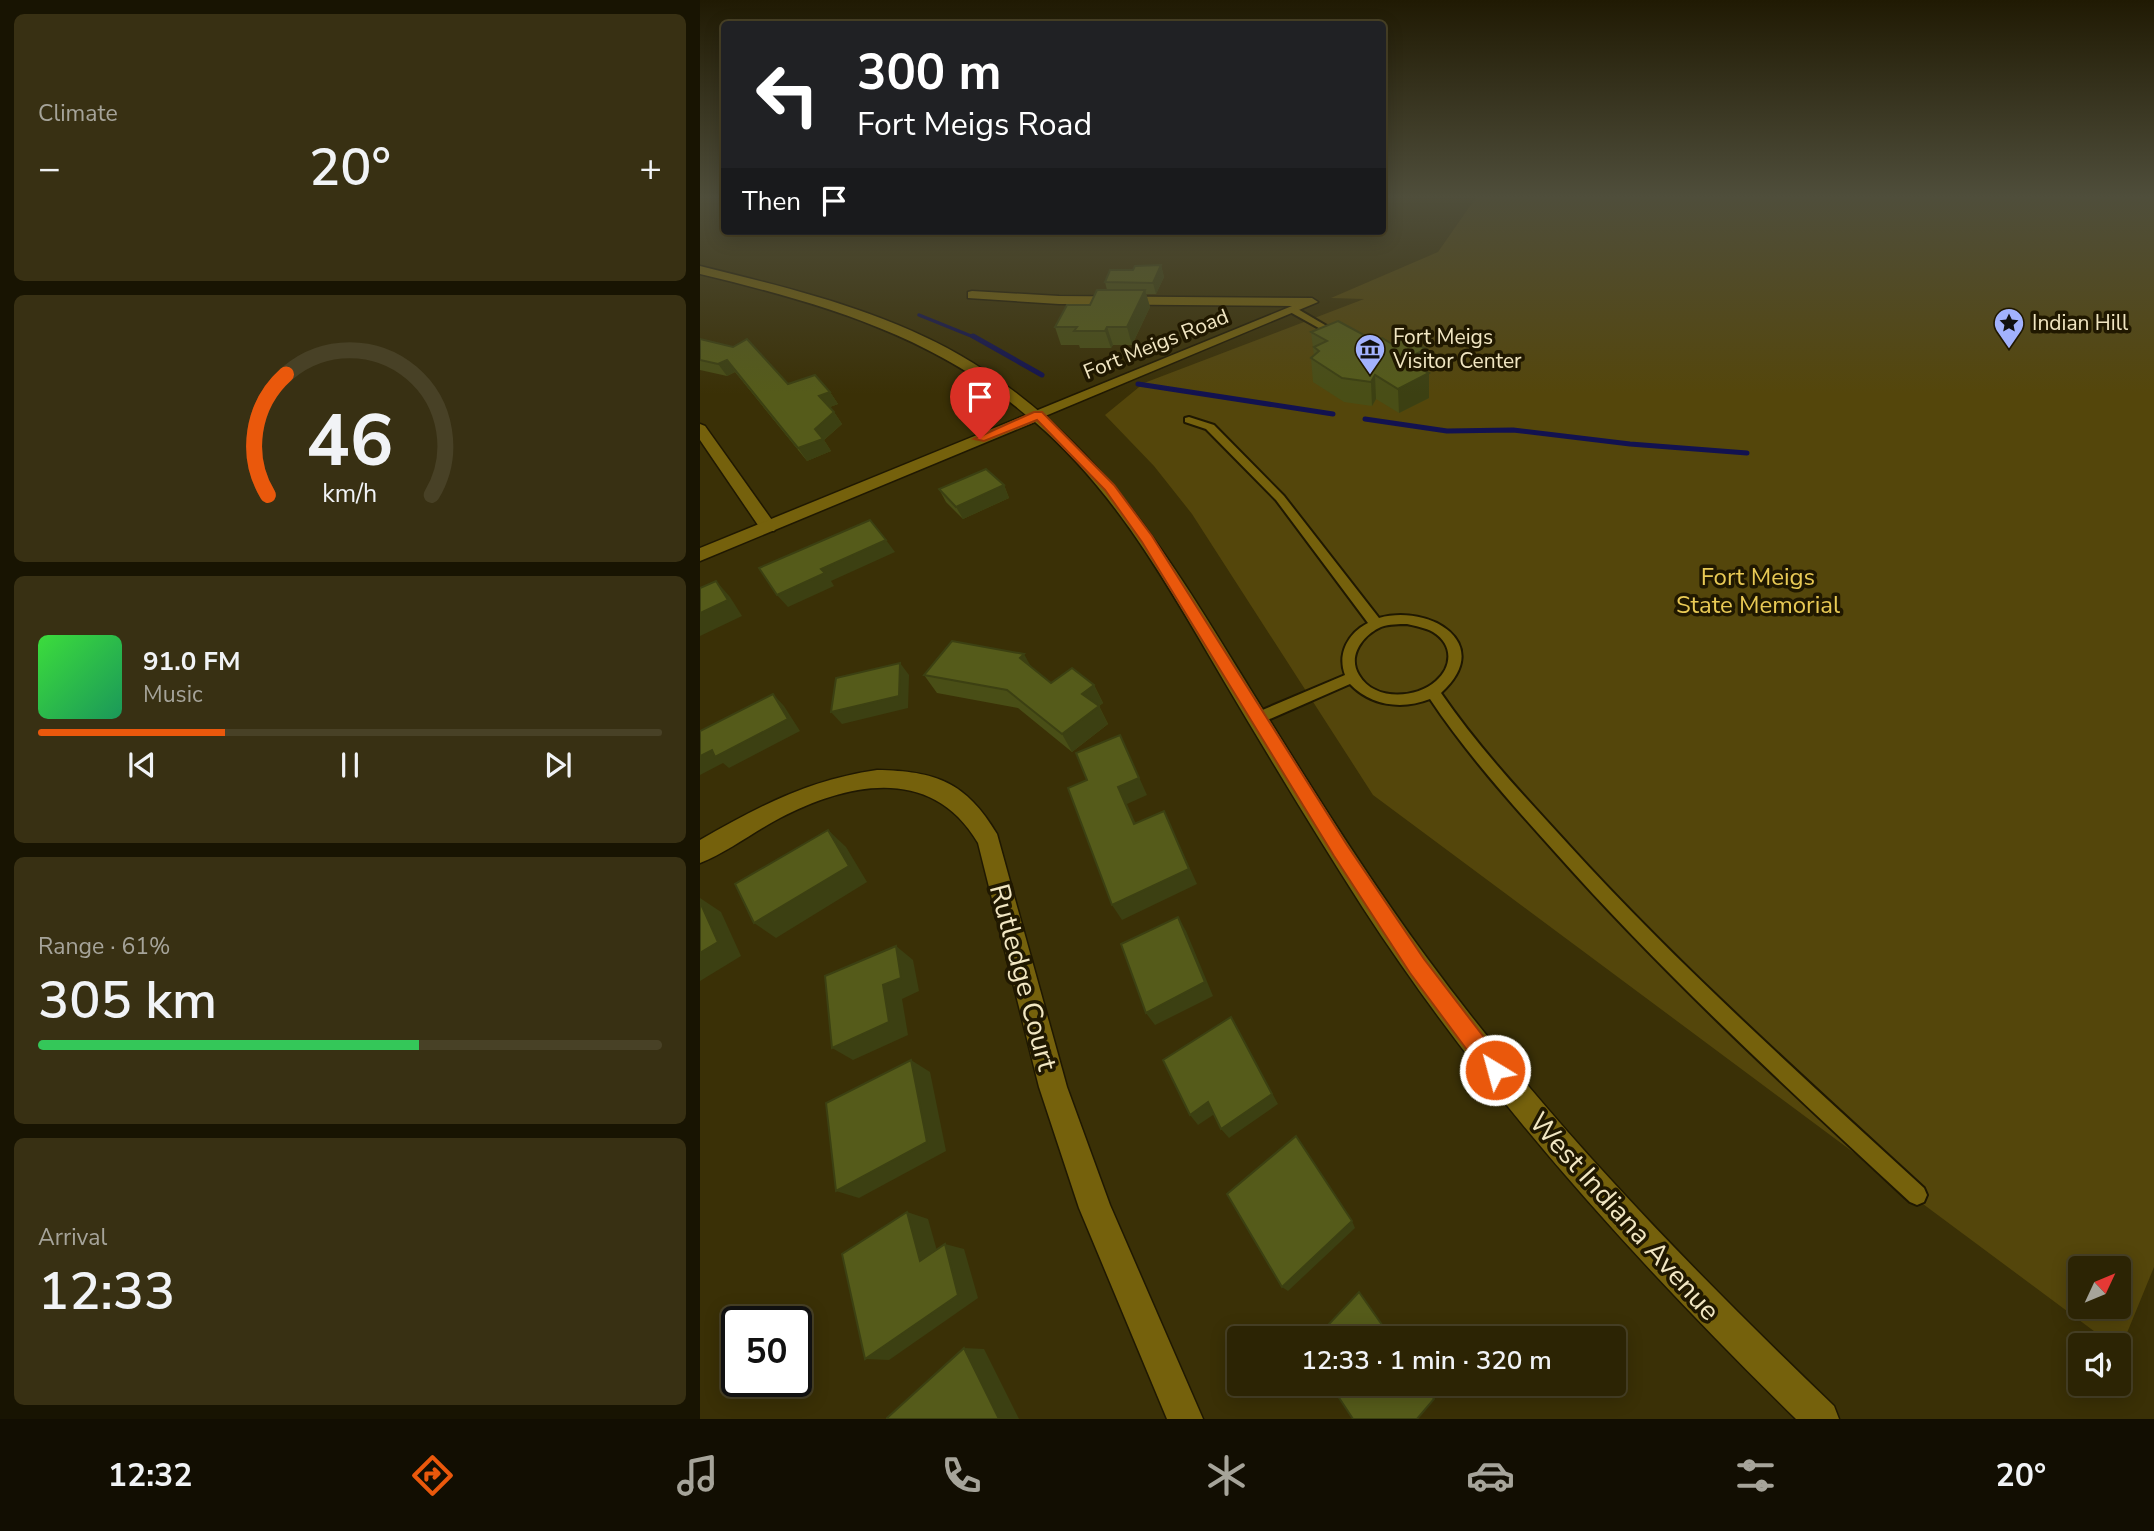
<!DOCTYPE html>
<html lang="en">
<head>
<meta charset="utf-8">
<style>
  :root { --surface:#2c2404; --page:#383013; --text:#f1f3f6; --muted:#a6a49a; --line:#484126; --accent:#ea580c }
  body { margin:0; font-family:"Nunito Sans",sans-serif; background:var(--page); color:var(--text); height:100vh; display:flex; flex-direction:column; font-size:26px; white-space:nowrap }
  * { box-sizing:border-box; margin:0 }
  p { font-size:23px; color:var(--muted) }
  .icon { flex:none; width:38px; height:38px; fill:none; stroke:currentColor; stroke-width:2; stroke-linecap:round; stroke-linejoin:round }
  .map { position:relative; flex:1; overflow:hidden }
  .side { display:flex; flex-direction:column; gap:14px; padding:14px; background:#181402; width:700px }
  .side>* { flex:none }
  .guide { position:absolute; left:21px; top:21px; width:665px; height:214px; border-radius:7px; box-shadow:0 4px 18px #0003,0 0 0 2px var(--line); background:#202124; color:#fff; overflow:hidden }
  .needle { width:46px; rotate:46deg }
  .buttons { position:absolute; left:1368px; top:1256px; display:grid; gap:14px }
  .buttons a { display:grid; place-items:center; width:63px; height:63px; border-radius:7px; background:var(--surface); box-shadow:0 4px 18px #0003,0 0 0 2px var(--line); font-size:35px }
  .speed { position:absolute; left:21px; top:1306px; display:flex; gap:14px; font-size:35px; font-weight:700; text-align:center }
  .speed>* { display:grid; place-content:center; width:91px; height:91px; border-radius:50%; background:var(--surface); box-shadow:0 4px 18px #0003,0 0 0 2px var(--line); line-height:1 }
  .speed .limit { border:4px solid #111; border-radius:10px; background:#fff; color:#111 }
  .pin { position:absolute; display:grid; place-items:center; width:60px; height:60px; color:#fff; margin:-72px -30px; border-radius:50% 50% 50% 0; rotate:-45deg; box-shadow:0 0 7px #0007 }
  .pin .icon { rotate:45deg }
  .me { position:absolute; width:77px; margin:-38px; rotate:323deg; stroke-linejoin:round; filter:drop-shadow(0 0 5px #0008) }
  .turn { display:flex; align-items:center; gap:24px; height:147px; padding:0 21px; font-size:32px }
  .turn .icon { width:91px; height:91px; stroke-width:2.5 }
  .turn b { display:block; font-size:49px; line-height:60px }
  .then { display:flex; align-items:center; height:66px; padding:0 21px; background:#0003; gap:14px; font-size:26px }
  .big { font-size:52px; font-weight:600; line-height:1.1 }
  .side .tile { flex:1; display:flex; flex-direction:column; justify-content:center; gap:10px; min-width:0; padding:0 24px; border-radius:10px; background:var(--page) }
  .side .dial { align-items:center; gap:0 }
  .dial svg { height:182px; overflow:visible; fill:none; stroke:var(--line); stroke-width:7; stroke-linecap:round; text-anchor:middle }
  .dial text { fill:var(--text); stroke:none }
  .song { display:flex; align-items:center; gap:21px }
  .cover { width:84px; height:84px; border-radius:10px; background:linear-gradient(135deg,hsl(120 70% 55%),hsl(150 70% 35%)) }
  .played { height:7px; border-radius:4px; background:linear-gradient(90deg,var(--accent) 30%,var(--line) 30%) }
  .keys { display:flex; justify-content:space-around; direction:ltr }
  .heat { display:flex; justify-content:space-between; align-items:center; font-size:38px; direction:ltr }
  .charge { height:10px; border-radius:5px; background:linear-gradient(90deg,#34c759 61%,var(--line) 0) }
  .trip { position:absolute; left:527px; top:1326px; width:399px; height:70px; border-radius:7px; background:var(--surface); box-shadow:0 4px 18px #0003,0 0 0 2px var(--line); font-weight:600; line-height:70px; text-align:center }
  .tabs { display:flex; height:112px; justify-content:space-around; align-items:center; background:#120e02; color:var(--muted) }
  .tabs .icon { width:49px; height:49px }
  .tabs .active { color:var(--accent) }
  .tabs b { font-size:32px; color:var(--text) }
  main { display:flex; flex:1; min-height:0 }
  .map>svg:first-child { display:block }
  .green { fill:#54460b; fill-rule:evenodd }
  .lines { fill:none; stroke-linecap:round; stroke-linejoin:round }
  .stream-far1 { stroke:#121250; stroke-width:3.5 }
  .stream { stroke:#121250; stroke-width:5 }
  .lane-casing { stroke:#1f1802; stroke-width:4 }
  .street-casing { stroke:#1f1802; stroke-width:3 }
  .secondary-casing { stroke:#1f1802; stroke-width:3 }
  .lane { fill:#75610c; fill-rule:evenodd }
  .street { fill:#75610c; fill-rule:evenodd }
  .secondary { fill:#75610c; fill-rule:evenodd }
  .wall { fill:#494e16 }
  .shaded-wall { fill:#3c4012 }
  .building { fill:#555b1a; stroke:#3c4012; stroke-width:2 }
  .route { fill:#ea580c; stroke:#983908; stroke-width:2 }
  .labels { text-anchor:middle; stroke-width:7; stroke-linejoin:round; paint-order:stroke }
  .far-poi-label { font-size:21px; fill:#f1e6c2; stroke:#201800; text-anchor:start }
  .far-street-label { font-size:21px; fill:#f1e6c2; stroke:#201800 }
  .park-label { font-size:24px; fill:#e9ca55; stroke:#201800 }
  .near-street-label { font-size:28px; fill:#f1e6c2; stroke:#201800 }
</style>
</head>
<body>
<main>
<section class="side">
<div class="tile"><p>Climate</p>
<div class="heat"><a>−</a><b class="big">20°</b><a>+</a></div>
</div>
<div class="tile dial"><svg viewBox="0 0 100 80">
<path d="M14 69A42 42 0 1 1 86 69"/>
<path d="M14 69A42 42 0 0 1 22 16" stroke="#ea580c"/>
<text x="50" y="56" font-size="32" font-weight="700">46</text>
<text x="50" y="72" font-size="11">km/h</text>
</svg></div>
<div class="tile">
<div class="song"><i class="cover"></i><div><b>91.0 FM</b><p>Music</p></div></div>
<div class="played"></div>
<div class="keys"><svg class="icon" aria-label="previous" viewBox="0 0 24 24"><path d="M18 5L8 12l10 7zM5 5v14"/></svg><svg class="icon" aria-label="pause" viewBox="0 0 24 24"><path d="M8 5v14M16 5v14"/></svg><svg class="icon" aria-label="next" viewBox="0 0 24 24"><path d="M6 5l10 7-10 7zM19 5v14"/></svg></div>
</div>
<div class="tile"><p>Range · 61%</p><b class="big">305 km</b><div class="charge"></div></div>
<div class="tile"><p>Arrival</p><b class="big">12:33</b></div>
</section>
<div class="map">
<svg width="1454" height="1419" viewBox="0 0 1454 1419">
  <rect width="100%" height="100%" fill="#3a3006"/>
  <path class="green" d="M777 196H1454V1267L1420 1350 1419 1346H1414L673 795 492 514 454 466 405 415 444 383 664 299 631 298 738 252ZM1381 1269H1419V1307H1381Z"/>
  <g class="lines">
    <path class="stream-far1" d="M219 315 276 338"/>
    <g class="stream">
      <path d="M273 336 342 375"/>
      <path d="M438 384 633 414"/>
      <path d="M665 419 747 431 813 430 930 444 1047 453"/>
    </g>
    <g class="lane-casing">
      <g id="lane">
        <path d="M590 308H596L642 335 635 337 590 312Z"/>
        <path d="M489 417 514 425 584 496 679 618C729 604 796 643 741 693 778 747 823 795 868 844 979 966 1102 1076 1224 1188L1227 1195 1224 1202 1217 1205 1210 1202C1088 1089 965 976 854 851 810 802 766 753 730 699 702 710 671 706 650 684L563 722H553L551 718 553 714 645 675C637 654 648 633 668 623L576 500 506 429 485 422V418ZM707 624C715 626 726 628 733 632 754 645 752 667 736 681 716 699 674 701 659 675 647 656 663 635 681 627 689 624 699 624 707 624Z"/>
      </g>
    </g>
    <g class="street-casing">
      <g id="street">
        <path d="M272 291 359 296 612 298 618 302 338 419 333 418 331 415 333 412 592 306 359 304 268 298V292Z"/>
        <path d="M0 424 5 426 74 523 77 527 74 531H62L0 440Z"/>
        <path d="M177 770C236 771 266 782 297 834L367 1087 410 1205 503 1419H467L379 1208 339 1087 278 843C232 765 149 782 80 818 53 832 28 852 0 863V840C57 807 111 779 177 770Z"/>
      </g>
    </g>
    <g class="secondary-casing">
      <path id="secondary" d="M0 266C93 289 191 312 273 363 403 444 470 559 549 687 606 779 663 871 727 958 847 1121 988 1266 1134 1406L1139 1419H1096C936 1262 785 1096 663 908 615 833 569 757 524 681 470 589 417 492 335 422L0 561V548L326 415C233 335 117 302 0 274Z"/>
    </g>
    <use href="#lane" class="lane"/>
    <use href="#street" class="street"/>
    <use href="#secondary" class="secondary"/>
  </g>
  <g class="wall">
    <path d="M461 265 464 277 456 294H446L450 307 432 345H413L411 348H380L379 345H361L355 327 390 305 407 290 405 282 433 270Z"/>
    <path d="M611 332 673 340 692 344 727 349V372L729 373V398L699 413 676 399 672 406 644 402 613 382 611 358 614 356Z"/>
    <path d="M0 339 88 384 130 392 138 404 130 407 134 412 142 424 124 440 131 451 107 461 35 372 27 376 0 370Z"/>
    <path d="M304 485 309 498 263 519 246 502 239 489Z"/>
    <path d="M331 667 351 683 394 685 403 703 399 706 408 724 372 752 318 708 237 693 224 675Z"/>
  </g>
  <g class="shaded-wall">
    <path d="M461 265 464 277 456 294 453 283Z"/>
    <path d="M445 290 450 307 432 345 427 327Z"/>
    <path d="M407 327 413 345 411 348 405 331Z"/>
    <path d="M727 349V373H729V398L699 413 698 389 713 355Z"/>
    <path d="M27 360 35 372 27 376 18 364Z"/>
    <path d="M675 375 676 399 672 406 671 382Z"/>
    <path d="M130 392 138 404 127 408 119 396Z"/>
    <path d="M134 412 142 424 124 440 131 451 107 461 98 448 115 429Z"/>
    <path d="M304 485 309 498 263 519 256 507Z"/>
    <path d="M186 540 195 552 131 581 134 586 88 607 77 595 121 569Z"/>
    <path d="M16 581 30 597 42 616 0 636V613Z"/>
    <path d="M324 654 334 672 320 658Z"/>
    <path d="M200 663 209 675 208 708 142 724 131 712Z"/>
    <path d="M394 685 403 703 391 712 382 694Z"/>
    <path d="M73 694 84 706 100 731 29 768 23 763 0 775V756Z"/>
    <path d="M399 706 408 724 372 752 362 734Z"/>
    <path d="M420 735 447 795 427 804 443 840 434 824 418 787Z"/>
    <path d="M464 811 497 884 422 920 412 905Z"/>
    <path d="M128 830 146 847 167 882 76 938 54 923Z"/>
    <path d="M0 898 21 912 41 956 0 981Z"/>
    <path d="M478 917 486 931 513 996 455 1025 446 1013Z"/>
    <path d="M196 946 213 960 219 991 202 999 208 1035 153 1060 132 1048 183 985Z"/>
    <path d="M537 1029 578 1104 529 1138 521 1129Z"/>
    <path d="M211 1060 230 1072 246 1151 159 1198 136 1191Z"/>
    <path d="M508 1102 516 1113 498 1125 490 1115Z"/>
    <path d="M207 1212 228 1219 241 1265 220 1261Z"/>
    <path d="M652 1221 655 1228 588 1291 582 1287Z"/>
    <path d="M245 1244 264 1249 278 1298 189 1360 165 1359Z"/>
    <path d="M264 1348 284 1349 319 1419H299Z"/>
  </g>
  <g class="building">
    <path d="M461 265 453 283 405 282 410 270H433L435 266Z"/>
    <path d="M397 290H445L427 327H407L405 331H374L377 327H355L367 305H390Z"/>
    <path d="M638 321 673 340 682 338 692 344 704 339 727 349 713 355 721 359 712 364 729 373 698 389 675 375 671 382 642 378 611 358 619 351 614 347 627 341 611 332Z"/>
    <path d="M0 339 33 347 47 339 88 384 115 375 130 392 119 396 134 412 115 429 123 439 98 448 27 360 18 364 0 360Z"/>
    <path d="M286 469 304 485 256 507 239 489Z"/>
    <path d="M170 520 186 540 121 569 125 573 77 595 59 568Z"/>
    <path d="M16 581 28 600 0 613V588Z"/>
    <path d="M252 641 324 654 320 658 351 683 372 668 394 685 382 694 399 706 362 734 307 690 224 675Z"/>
    <path d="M200 663 199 696 131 712 136 678Z"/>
    <path d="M73 694 88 719 15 757 12 750 0 756V731Z"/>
    <path d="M420 735 439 778 418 787 434 824 464 811 489 869 412 905 368 788 387 780 376 753Z"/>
    <path d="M128 830 149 866 54 923 35 884Z"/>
    <path d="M0 902 18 942 0 953Z"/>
    <path d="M478 917 505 982 446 1013 421 944Z"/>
    <path d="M196 946 201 978 183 985 189 1022 132 1048 125 976Z"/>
    <path d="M531 1017 572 1094 521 1129 508 1102 490 1115 463 1060Z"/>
    <path d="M211 1060 227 1142 136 1191 126 1103Z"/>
    <path d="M596 1136 652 1221 582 1287 527 1194Z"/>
    <path d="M207 1212 220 1261 245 1244 258 1295 165 1359 142 1254Z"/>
    <path d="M659 1292 692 1339H615Z"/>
    <path d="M264 1348 299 1419H187V1418Z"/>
    <path d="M630 1384H724L734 1399 717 1419H653Z"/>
  </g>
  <linearGradient id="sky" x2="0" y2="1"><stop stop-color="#201a03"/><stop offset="0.5" stop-color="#4f4e3b"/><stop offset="1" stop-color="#4f4e3b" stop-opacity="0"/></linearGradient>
  <rect width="1454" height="394" fill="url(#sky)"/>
  <path class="route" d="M334 412H342L414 485 452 536 647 845 724 959 803 1062 806 1070 803 1077 795 1080 787 1077 710 973 634 856 442 542 405 490 337 420 284 441 274 439Z"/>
  <defs>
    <g id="sight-pin" transform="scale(1.575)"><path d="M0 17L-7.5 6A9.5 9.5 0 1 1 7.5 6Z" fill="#a2b2fd" stroke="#201800"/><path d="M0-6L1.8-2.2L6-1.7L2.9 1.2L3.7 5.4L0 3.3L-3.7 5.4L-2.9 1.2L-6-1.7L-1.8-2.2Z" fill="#111"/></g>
    <g id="museum-pin" transform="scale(1.575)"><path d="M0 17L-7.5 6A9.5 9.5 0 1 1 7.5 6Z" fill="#a2b2fd" stroke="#201800"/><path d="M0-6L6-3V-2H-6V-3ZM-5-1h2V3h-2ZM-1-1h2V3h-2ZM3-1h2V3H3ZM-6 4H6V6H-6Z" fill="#111"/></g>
  </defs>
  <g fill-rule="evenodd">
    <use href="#sight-pin" x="1309" y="323"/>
    <use href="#museum-pin" x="670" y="349"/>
  </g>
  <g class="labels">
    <g class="far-poi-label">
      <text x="1332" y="330">Indian Hill</text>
      <text x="693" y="344">Fort Meigs<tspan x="693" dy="24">Visitor Center</tspan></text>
    </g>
    <g class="far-street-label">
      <text transform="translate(456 344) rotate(-22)" y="7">Fort Meigs Road</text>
    </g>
    <g class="park-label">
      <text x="1058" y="585">Fort Meigs<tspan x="1058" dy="28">State Memorial</tspan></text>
    </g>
    <g class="near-street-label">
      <text transform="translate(324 977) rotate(75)" y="10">Rutledge Court</text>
      <text transform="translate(925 1216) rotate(48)" y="10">West Indiana Avenue</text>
    </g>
  </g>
</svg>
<div class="buttons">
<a><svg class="needle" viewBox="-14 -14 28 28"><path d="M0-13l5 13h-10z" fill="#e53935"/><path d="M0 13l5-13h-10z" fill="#a6a49a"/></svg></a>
<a><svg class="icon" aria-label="sound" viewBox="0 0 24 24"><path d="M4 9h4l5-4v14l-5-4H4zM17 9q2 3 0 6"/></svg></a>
</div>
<div class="speed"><div class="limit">50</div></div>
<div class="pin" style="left:280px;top:439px;background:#d93025"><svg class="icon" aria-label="arrive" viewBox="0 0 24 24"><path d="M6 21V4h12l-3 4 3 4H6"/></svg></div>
<svg class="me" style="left:795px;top:1070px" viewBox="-20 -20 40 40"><circle r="17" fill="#ea580c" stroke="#fff" stroke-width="3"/><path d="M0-11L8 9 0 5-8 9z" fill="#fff"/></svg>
<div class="trip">12:33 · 1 min · 320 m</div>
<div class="guide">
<div class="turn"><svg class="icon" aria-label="left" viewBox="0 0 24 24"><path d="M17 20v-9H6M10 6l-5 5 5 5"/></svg><div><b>300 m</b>Fort Meigs Road</div></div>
<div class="then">Then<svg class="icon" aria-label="arrive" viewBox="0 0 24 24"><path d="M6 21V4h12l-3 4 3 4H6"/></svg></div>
</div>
</div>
</main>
<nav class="tabs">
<b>12:32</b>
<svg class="icon active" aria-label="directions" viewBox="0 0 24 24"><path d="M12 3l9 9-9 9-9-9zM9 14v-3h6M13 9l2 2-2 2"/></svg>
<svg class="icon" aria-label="music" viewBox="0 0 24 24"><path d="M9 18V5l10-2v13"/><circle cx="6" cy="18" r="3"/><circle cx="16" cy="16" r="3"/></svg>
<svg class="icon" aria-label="phone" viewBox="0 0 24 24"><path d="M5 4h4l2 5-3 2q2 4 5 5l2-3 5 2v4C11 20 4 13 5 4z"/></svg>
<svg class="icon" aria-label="climate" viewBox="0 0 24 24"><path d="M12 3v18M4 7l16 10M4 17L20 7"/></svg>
<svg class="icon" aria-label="car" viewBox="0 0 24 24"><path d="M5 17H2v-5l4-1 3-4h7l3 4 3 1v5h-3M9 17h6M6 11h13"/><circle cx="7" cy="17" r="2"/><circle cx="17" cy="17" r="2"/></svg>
<svg class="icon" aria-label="filters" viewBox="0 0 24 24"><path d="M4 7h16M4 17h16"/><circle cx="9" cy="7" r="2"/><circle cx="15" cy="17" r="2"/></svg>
<b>20°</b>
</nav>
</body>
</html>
